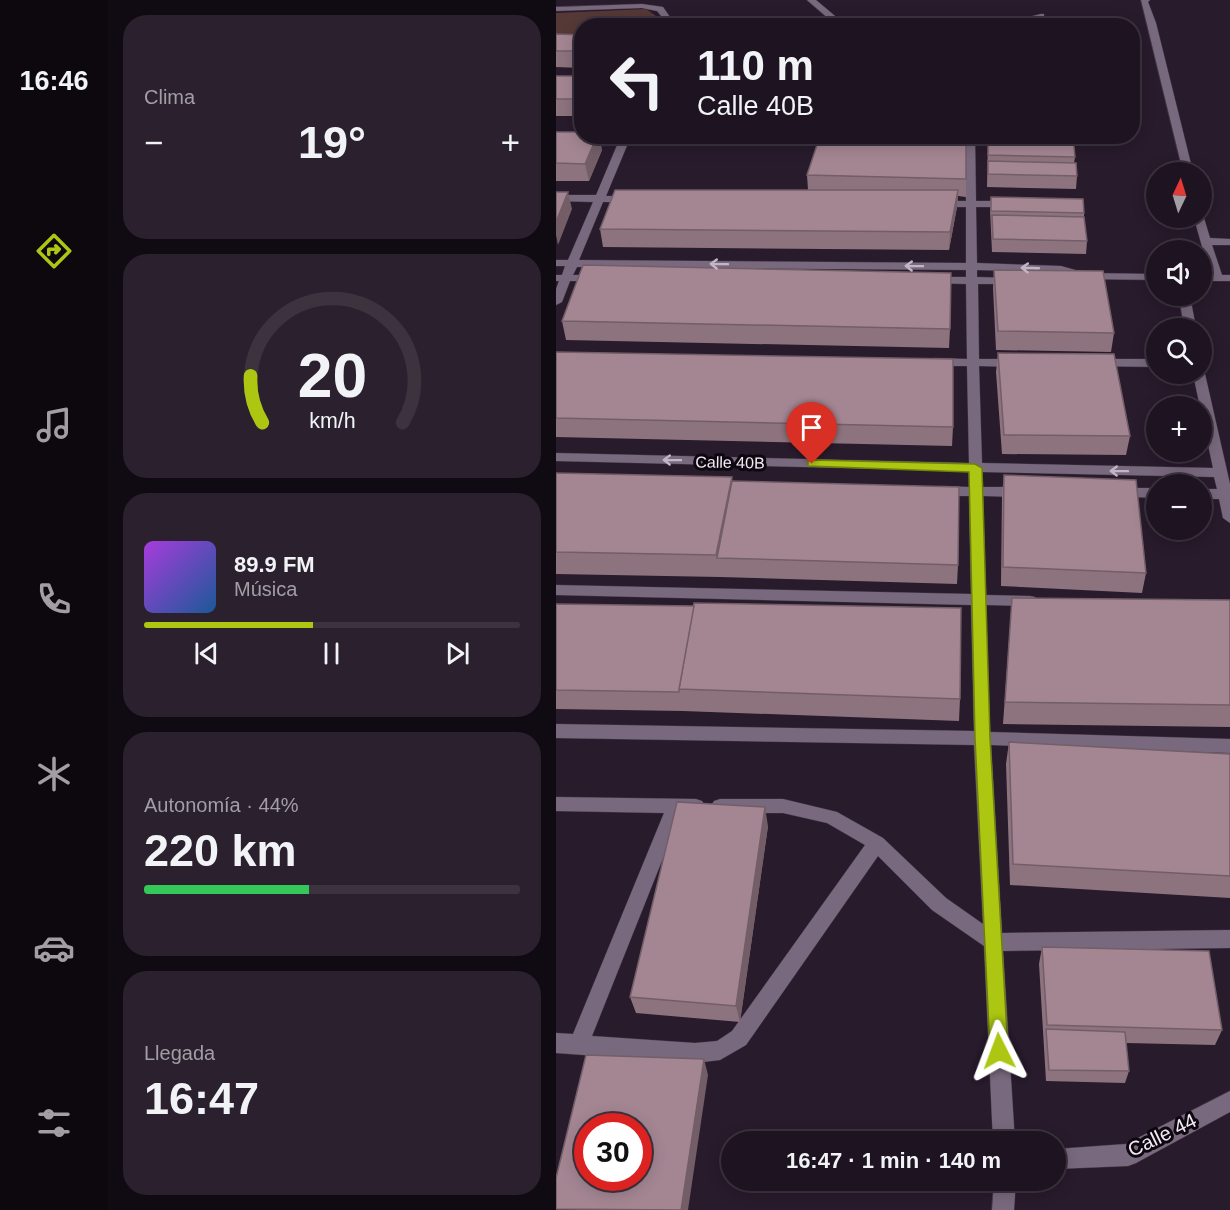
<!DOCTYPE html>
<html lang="es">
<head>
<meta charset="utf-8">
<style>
  :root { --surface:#1e1421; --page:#2b212e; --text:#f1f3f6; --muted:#a19ea5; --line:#3c333f; --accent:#acc611 }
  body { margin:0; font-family:Arial,sans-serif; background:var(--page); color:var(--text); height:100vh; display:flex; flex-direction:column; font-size:22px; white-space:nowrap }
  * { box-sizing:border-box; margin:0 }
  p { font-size:20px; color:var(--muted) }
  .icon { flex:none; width:33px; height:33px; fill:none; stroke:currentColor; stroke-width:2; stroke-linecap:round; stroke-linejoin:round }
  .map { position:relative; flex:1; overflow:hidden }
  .drawer { display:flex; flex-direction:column; gap:15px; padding:15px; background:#100b12; width:448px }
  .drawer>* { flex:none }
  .top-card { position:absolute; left:18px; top:18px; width:566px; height:126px; border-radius:24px; box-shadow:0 3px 15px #0003,0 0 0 2px var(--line); background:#1e1421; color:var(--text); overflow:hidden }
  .needle { width:39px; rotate:4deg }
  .buttons { position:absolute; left:590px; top:162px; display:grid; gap:12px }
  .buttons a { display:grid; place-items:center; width:66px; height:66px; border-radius:50%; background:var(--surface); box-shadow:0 3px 15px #0003,0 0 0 2px var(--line); font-size:30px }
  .speed { position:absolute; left:18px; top:1113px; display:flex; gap:12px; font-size:30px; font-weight:700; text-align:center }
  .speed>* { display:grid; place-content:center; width:78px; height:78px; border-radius:50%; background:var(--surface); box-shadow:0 3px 15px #0003,0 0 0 2px var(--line); line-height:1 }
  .speed .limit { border:9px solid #d22; background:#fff; color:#111 }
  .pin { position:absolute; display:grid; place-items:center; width:51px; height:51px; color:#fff; margin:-62px -26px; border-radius:50% 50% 50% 0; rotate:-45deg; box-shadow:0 0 6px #0007 }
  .pin .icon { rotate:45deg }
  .me { position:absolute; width:66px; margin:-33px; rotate:357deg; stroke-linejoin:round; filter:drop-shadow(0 0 4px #0008) }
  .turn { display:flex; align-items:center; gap:21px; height:126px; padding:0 24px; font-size:27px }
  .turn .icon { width:78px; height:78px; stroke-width:2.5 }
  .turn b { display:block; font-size:42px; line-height:51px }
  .big { font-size:45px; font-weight:700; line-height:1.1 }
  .drawer .card { flex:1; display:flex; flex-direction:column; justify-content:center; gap:9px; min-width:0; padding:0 21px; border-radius:24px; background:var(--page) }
  .drawer .dial { align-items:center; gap:0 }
  .dial svg { height:156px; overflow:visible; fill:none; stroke:var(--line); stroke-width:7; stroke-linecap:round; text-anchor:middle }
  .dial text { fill:var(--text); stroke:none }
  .song { display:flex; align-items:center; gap:18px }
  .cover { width:72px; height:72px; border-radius:9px; background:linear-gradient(135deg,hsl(280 70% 55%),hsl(210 70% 35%)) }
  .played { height:6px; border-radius:3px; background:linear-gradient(90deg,var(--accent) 45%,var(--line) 45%) }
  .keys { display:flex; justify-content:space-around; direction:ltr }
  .heat { display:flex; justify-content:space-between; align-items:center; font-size:33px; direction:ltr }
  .charge { height:9px; border-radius:4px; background:linear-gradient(90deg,#34c759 44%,var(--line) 0) }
  .trip { position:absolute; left:165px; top:1131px; width:345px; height:60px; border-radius:30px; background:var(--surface); box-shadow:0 3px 15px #0003,0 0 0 2px var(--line); font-weight:700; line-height:60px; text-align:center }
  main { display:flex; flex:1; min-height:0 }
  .dock { display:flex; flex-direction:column; width:108px; justify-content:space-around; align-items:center; background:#0c080d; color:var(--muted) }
  .dock .icon { width:42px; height:42px }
  .dock .current { color:var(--accent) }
  .dock b { font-size:27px; color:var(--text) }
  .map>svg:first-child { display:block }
  .green { fill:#553937 }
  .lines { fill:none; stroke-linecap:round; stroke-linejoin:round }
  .minor-casing { stroke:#423746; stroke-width:1 }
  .minor { fill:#79697e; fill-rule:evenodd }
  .wall { fill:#8d737e }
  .shaded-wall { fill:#735e67 }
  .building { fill:#a48693; stroke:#735e67; stroke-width:1.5; fill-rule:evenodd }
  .oneway { stroke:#c2b6c6 }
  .route { fill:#acc611; stroke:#70810b; stroke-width:1.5 }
  .labels { text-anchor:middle; stroke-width:6; stroke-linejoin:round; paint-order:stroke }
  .street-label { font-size:16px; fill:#f3eaf6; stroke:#0d080f }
  .near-street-label { font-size:20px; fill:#f3eaf6; stroke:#0d080f }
</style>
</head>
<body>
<main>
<nav class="dock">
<b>16:46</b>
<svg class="icon current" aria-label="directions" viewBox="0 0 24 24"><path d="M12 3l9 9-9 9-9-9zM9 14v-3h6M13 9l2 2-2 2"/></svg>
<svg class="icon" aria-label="music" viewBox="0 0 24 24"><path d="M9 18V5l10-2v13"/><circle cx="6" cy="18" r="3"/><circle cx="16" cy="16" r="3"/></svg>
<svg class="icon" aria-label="phone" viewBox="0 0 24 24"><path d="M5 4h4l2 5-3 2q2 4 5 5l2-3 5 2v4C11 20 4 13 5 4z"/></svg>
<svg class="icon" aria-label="climate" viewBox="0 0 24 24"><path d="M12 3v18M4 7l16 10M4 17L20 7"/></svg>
<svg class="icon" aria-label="car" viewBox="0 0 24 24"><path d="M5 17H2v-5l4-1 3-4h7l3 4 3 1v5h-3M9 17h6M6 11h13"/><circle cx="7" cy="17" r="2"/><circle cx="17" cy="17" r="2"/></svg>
<svg class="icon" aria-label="filters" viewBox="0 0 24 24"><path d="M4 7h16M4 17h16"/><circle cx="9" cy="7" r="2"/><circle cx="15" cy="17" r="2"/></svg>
</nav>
<section class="drawer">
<div class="card"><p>Clima</p>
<div class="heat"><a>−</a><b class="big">19°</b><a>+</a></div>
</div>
<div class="card dial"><svg viewBox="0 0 100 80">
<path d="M14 69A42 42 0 1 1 86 69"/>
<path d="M14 69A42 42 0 0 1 8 45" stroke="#acc611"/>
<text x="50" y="56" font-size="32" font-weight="700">20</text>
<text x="50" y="72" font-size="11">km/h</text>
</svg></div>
<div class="card">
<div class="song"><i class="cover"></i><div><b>89.9 FM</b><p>Música</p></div></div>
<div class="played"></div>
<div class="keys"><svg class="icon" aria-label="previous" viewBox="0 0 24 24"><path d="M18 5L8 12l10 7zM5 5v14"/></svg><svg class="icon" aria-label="pause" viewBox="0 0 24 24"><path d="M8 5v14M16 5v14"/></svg><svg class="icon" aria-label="next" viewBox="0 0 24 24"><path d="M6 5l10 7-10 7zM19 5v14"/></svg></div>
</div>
<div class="card"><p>Autonomía · 44%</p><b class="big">220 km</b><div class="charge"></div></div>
<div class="card"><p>Llegada</p><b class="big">16:47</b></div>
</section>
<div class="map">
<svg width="674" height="1210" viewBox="0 0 674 1210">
  <rect width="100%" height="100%" fill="#281b2c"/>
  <path class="green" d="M90 9 100 16 95 25 26 26 25 35H0V13Z"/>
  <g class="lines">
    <g class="minor-casing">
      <g id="minor">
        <path d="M251 0H260L291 26H281Z"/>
        <path d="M585 0H594L592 2 600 23 637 172H627Z"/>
        <path d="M86 4 107 7 114 17 111 26H103L106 17 101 11 86 8 0 11V7Z"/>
        <path d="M485 14H488V18L454 26H437Z"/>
        <path d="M65 136H75L50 196H75L80 199 75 202H47L23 260 410 263V207H381L376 204 381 201H410L409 136H419L420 201H453L458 204 453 207H420L421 263 505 266 530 273 600 274V280L530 279 504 272 421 270V277L456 278 462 281 456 284H422L423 359H459L465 363 459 367 423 366 426 463 657 468 637 374H645V371L649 374 674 484V523L667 518 663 499H645V489H661L658 477 426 472 427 487H465L472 492 465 497 427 496 430 595 474 596 479 597 481 601 479 605 474 606 430 605 434 732 674 739V753L435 745 446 933 674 930V948L447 951 459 1142H437L428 946 376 910 322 856 190 1045 164 1060 139 1063 0 1053V1033L17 1034 108 813 0 811V797L140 799 146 801 149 806 146 811 125 813 36 1036 139 1043 161 1041 176 1031 309 845 271 823 227 813H164L158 811 155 806 158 801 164 799H227L281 812 327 838 390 898 427 924 418 745 0 738V724L418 731 415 605 0 595V585L415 594 413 496H384L377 491 384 486 413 487V471L0 461V453L413 463 411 366H378L372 362 378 358 411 359 410 284 375 283 369 280 375 277H410V270L21 267 17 275H42L48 278 42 281H14L6 302 0 305V289L3 281H0V275H6L9 266H0V260H12L37 202 0 201V195H40Z"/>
        <path d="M150 136H287L288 138 283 141 154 139Z"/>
        <path d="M645 215 648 218 654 238 674 239V245H656L666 275H674V281H645V275H654L638 218H645Z"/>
        <path d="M623 296H634L640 328H628Z"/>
        <path d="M540 359H600V367L536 366 534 363Z"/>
        <path d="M561 488H600V498L556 496 554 493Z"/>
        <path d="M674 1091V1112L580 1163 572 1166 500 1169V1149L570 1144Z"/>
        <path d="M438 1180H460L458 1210H436Z"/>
      </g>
    </g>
    <use href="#minor" class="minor"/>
  </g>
  <g class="wall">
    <path d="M0 34 26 35V68L0 67Z"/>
    <rect x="0" y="76" width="26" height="40"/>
    <path d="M0 132 46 150 33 181H0Z"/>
    <path d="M432 136 519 157 518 163 521 176 520 189 431 187Z"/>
    <path d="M251 175 410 179V197L402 196 401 207 393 250 47 247 44 229 252 190Z"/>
    <path d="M435 197 528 213V217L531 241 530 254 436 252 434 210Z"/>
    <path d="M438 270 558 333 555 352 440 350 437 288Z"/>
    <path d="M6 321 394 329 393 348 10 340Z"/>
    <path d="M0 352 397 427 396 446 0 437Z"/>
    <path d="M442 353 574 436 570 455 446 454 440 372Z"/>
    <path d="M0 473 176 477V481L402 565 401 584 164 577 0 574Z"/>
    <path d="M448 475 590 573 586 593 445 586 446 494Z"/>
    <path d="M456 598 674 600V727L447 724Z"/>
    <path d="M0 604 404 699 403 721 127 711 0 709Z"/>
    <path d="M453 742 674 754V898L454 885 450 764Z"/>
    <path d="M212 826 184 1022 80 1013 74 997Z"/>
    <path d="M486 947 666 1030 659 1045 570 1043 573 1071 569 1083 490 1081 483 964Z"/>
  </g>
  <g class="shaded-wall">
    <path d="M41 136H44L46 150 33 181 29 164Z"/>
    <path d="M402 190 401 207 393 250 394 232Z"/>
    <path d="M12 192 16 209 2 245 0 235V222Z"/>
    <path d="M176 477 179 500 161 558 160 555Z"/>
    <path d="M209 807 212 826 184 1022 180 1006Z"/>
    <path d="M148 1059 152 1075 132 1210H125Z"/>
  </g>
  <g class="building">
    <path d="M0 34 26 35V51H0Z"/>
    <rect x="0" y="76" width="26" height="23"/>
    <path d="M0 132H26V136H41L29 164 0 163Z"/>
    <path d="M264 136H410V179L251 175Z"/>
    <path d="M432 136 517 137 519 157 432 155Z"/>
    <path d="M432 161 520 163 521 176 432 174Z"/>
    <path d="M59 190H402L394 232 44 229Z"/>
    <path d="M0 192H12L0 222Z"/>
    <path d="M435 197 527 199 528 213 435 211Z"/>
    <path d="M436 215 528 217 531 241 437 239Z"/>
    <path d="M27 265 395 273 394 329 6 321Z"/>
    <path d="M438 270 547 271 558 333 442 331Z"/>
    <path d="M0 352 397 359V427L0 418Z"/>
    <path d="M442 353 558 354 574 436 448 435Z"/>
    <path d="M0 473 176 477 160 555 0 552Z"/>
    <path d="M448 475 580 480 590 573 447 567Z"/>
    <path d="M176 481 403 487 402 565 161 558Z"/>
    <path d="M456 598 674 600V705L449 702Z"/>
    <path d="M138 603 405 608 404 699 123 689Z"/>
    <path d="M0 604 138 606 123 689V692L0 690Z"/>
    <path d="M453 742 674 754V876L457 864Z"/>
    <path d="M121 802 209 807 180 1006 74 997Z"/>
    <path d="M486 947 653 951 666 1030 491 1025Z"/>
    <path d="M490 1029 569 1032 573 1071 493 1070Z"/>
    <path d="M30 1055 148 1059 125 1210 0 1209V1178ZM32 1126H82V1178H32Z"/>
  </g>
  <defs><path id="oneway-shaft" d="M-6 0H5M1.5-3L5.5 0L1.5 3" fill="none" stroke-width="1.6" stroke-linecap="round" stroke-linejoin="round" transform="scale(1.5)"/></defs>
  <g class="oneway">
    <use href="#oneway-shaft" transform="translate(163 264) rotate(-179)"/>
    <use href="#oneway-shaft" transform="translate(358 266) rotate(-179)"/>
    <use href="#oneway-shaft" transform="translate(474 268) rotate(-178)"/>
    <use href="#oneway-shaft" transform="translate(116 460) rotate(-179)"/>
    <use href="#oneway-shaft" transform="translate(563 471) rotate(-179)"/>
  </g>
  <path class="route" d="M256 460 419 464 426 468 434 738 452 1051 449 1058 443 1060 436 1058 434 1051 419 738 413 472 252 466V461Z"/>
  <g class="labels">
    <g class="street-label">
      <text transform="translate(174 462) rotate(1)" y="6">Calle 40B</text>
    </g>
    <g class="near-street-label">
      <text transform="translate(606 1135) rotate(-26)" y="7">Calle 44</text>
    </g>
  </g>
</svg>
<div class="buttons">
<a><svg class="needle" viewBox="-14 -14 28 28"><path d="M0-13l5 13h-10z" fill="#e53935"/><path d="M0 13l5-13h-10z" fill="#a19ea5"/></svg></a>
<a><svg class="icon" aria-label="sound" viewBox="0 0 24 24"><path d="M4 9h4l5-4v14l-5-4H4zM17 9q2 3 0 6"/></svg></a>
<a><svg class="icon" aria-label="search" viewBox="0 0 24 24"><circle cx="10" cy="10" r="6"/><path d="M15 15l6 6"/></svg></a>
<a>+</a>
<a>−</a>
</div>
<div class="speed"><div class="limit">30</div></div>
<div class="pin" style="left:256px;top:464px;background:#d93025"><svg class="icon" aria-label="arrive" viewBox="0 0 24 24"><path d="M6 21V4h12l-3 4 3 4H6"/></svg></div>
<svg class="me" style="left:443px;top:1051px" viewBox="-20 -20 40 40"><path d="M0-17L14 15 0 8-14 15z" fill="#acc611" stroke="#fff" stroke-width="4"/></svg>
<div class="trip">16:47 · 1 min · 140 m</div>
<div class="top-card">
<div class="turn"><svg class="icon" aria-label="left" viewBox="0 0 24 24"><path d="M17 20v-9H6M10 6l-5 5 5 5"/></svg><div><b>110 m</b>Calle 40B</div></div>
</div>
</div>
</main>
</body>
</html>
